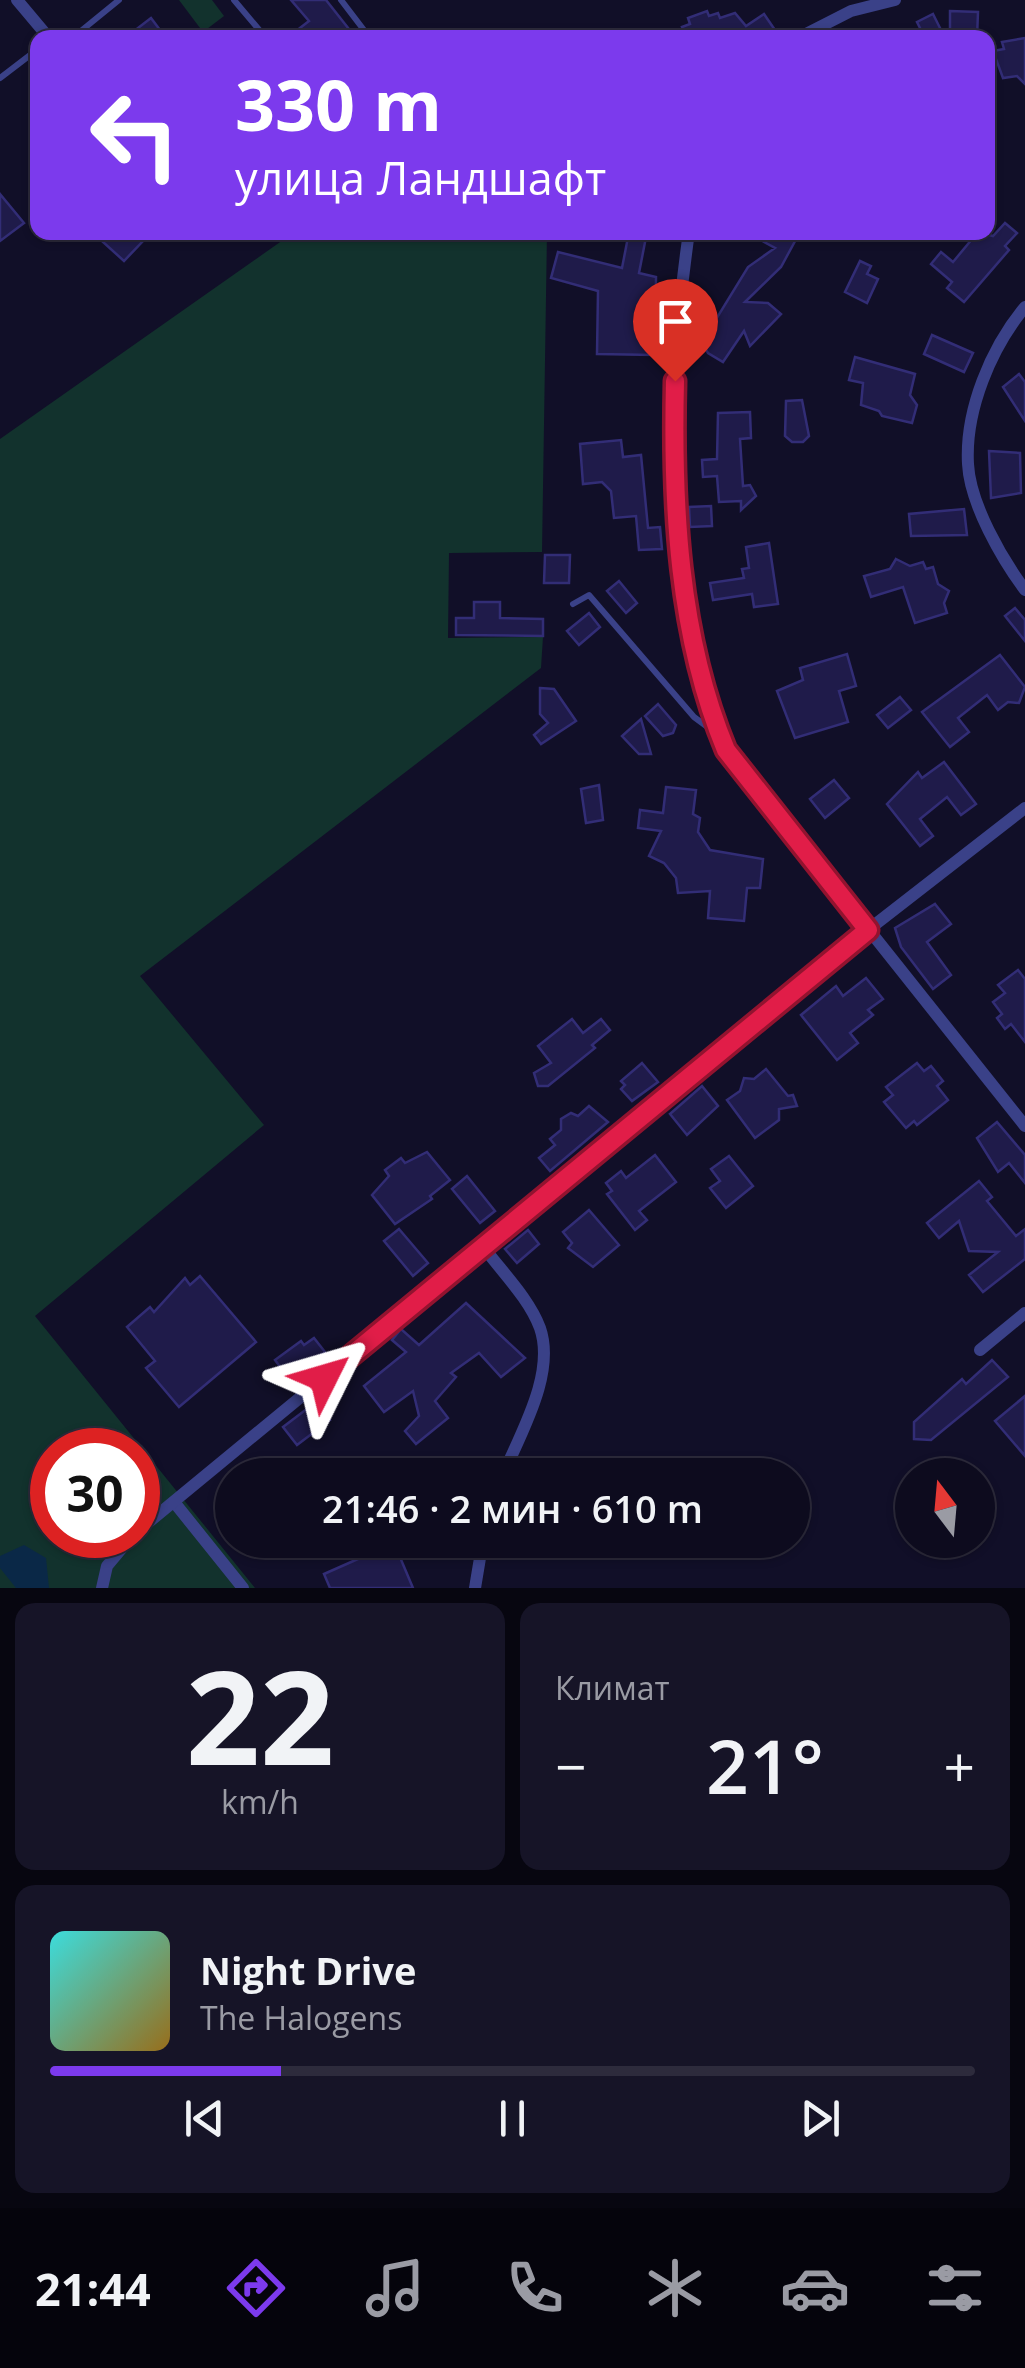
<!DOCTYPE html>
<html lang="ru">
<head>
<meta charset="utf-8">
<style>
  :root { --surface:#0d0b1e; --page:#161427; --text:#f1f3f6; --muted:#9a9ba4; --line:#2d2b3c; --accent:#7c3aed }
  body { margin:0; font-family:"Open Sans",sans-serif; background:var(--page); color:var(--text); height:100vh; display:flex; flex-direction:column; font-size:38px; white-space:nowrap }
  * { box-sizing:border-box; margin:0 }
  p { font-size:32px; color:var(--muted) }
  .icon { flex:none; width:55px; height:55px; fill:none; stroke:currentColor; stroke-width:2; stroke-linecap:round; stroke-linejoin:round }
  .map { position:relative; height:1588px; overflow:hidden }
  .details { display:flex; flex-direction:column; gap:15px; padding:15px; background:#070610; flex:1 }
  .details>* { flex:none }
  .banner { position:absolute; left:30px; top:30px; width:965px; height:210px; border-radius:20px; box-shadow:0 2px 8px #0004,0 0 0 2px var(--line); background:#7c3aed; color:#fff; overflow:hidden }
  .needle { width:65px; rotate:344deg }
  .fabs { position:absolute; left:895px; top:1458px; display:grid; gap:20px }
  .fabs a { display:grid; place-items:center; width:100px; height:100px; border-radius:50%; background:var(--surface); box-shadow:0 2px 8px #0004,0 0 0 2px var(--line); font-size:50px }
  .speed { position:absolute; left:30px; top:1428px; display:flex; gap:20px; font-size:50px; font-weight:700; text-align:center }
  .speed>* { display:grid; place-content:center; width:130px; height:130px; border-radius:50%; background:var(--surface); box-shadow:0 2px 8px #0004,0 0 0 2px var(--line); line-height:1 }
  .speed .limit { border:15px solid #d22; background:#fff; color:#111 }
  .pin { position:absolute; display:grid; place-items:center; width:85px; height:85px; color:#fff; margin:-102px -42px; border-radius:50% 50% 50% 0; rotate:-45deg; box-shadow:0 0 10px #0007 }
  .pin .icon { rotate:45deg }
  .me { position:absolute; width:110px; margin:-55px; rotate:50deg; stroke-linejoin:round; filter:drop-shadow(0 0 8px #0008) }
  .turn { display:flex; align-items:center; gap:35px; height:210px; padding:0 40px; font-size:45px }
  .turn .icon { width:130px; height:130px; stroke-width:2.5 }
  .turn b { display:block; font-size:70px; line-height:85px }
  .big { font-size:75px; font-weight:600; line-height:1.1 }
  .details .tile { flex:1; display:flex; flex-direction:column; justify-content:center; gap:15px; min-width:0; padding:0 35px; border-radius:20px; background:var(--page) }
  .details .dial { align-items:center; gap:0 }
  .dial b { font-size:130px; line-height:1 }
  .song { display:flex; align-items:center; gap:30px }
  .cover { width:120px; height:120px; border-radius:15px; background:linear-gradient(135deg,hsl(180 70% 55%),hsl(40 70% 35%)) }
  .played { height:10px; border-radius:5px; background:linear-gradient(90deg,var(--accent) 25%,var(--line) 25%) }
  .keys { display:flex; justify-content:space-around; direction:ltr }
  .heat { display:flex; justify-content:space-between; align-items:center; font-size:55px; direction:ltr }
  .details .tiles { flex:1; display:grid; gap:15px; grid-template-columns:1fr 1fr }
  .tile:last-child { grid-column:span 2 }
  .trip { position:absolute; left:215px; top:1458px; width:595px; height:100px; border-radius:50px; background:var(--surface); box-shadow:0 2px 8px #0004,0 0 0 2px var(--line); font-weight:600; line-height:100px; text-align:center }
  .dock { display:flex; height:160px; justify-content:space-around; align-items:center; background:#05040c; color:var(--muted) }
  .dock .icon { width:70px; height:70px }
  .dock .active { color:var(--accent) }
  .dock b { font-size:45px; color:var(--text) }
  .map>svg:first-child { display:block }
  .green { fill:#12322d; fill-rule:evenodd }
  .water { fill:#0a2847 }
  .building { fill:#1f1b4a; stroke:#322d76; stroke-width:2.5 }
  .lines { fill:none; stroke-linecap:round; stroke-linejoin:round }
  .service { stroke:#3a4188; stroke-width:6 }
  .minor { stroke:#3a4188; stroke-width:12 }
  .route-casing { stroke:#92132f; stroke-width:25 }
  .route { stroke:#e11d48; stroke-width:18 }
</style>
</head>
<body>
<div class="map">
<svg width="1025" height="1588" viewBox="0 0 1025 1588">
  <rect width="100%" height="100%" fill="#110f28"/>
  <g class="green">
    <path d="M179 0H212L224 16 203 32Z"/>
    <path d="M293 233H547L542 552 449 553 448 638 543 637 541 668 140 976 264 1125 35 1316 255 1588H0V439ZM52 1450H138V1535H52Z"/>
  </g>
  <path class="water" d="M24 1545 46 1558 49 1588H16L0 1568V1556Z"/>
  <g class="building">
    <path d="M291 0H326L356 38H287L309 21Z"/>
    <path d="M707 11 709 16 718 13 720 18 735 13 746 26 764 14 777 33 770 38H687L682 27 690 24 688 18Z"/>
    <path d="M950 11 978 12 977 38H950Z"/>
    <path d="M933 14 945 38H925L917 22Z"/>
    <path d="M151 18 166 38H125Z"/>
    <path d="M1025 38V84L1017 76 1003 78 993 51 1004 49 1002 42Z"/>
    <path d="M0 194 24 223 0 241Z"/>
    <path d="M1005 223 1017 233 1005 246 1009 250 964 302 947 288 952 282 931 264 941 252 953 262 978 232 993 236Z"/>
    <path d="M92 232H134L143 241 124 261Z"/>
    <path d="M629 232H647L639 273 656 277 655 355 597 354 598 291 551 278 558 252 622 268Z"/>
    <path d="M746 232H800L781 267 745 302 768 303 781 314 750 346 744 331 723 362 708 353 702 342 748 267 775 248Z"/>
    <path d="M860 261 871 266 867 274 878 279 867 303 845 292Z"/>
    <path d="M932 335 973 353 964 372 924 354Z"/>
    <path d="M855 357 915 374 910 395 917 405 912 423 882 416 879 411 861 405 863 383 849 380Z"/>
    <path d="M1019 374 1025 382V421L1003 387Z"/>
    <path d="M802 400 809 436 803 442H792L785 436 786 401Z"/>
    <path d="M750 412 751 438 740 439 743 486 750 485 756 496 741 510V501L719 502 717 476 703 477 702 460 717 459 718 413Z"/>
    <path d="M621 440 623 457 641 455 648 528 660 527 662 549 639 550 636 516 614 518 611 491 602 482 583 484 580 444Z"/>
    <path d="M989 451 1020 453 1021 493 991 498Z"/>
    <path d="M711 506 712 526 690 527 689 507Z"/>
    <path d="M964 509 967 535 911 536 909 514Z"/>
    <path d="M769 543 778 604 754 607 752 594 713 600 710 583 744 578 742 569 749 568 746 547Z"/>
    <path d="M545 555H570L569 583H544Z"/>
    <path d="M896 559 910 566 923 562 926 569 933 567 938 584 949 591 944 603 947 613 915 623 903 587 871 597 864 576 890 569Z"/>
    <path d="M619 581 637 603 626 613 607 591Z"/>
    <path d="M474 602H500V618L543 619V636L456 635V618H474Z"/>
    <path d="M1015 608 1025 620V641L1005 616Z"/>
    <path d="M589 613 600 627 579 645 567 631Z"/>
    <path d="M847 654 856 686 839 691 848 722 795 738 777 691 803 680 800 668Z"/>
    <path d="M1000 655 1025 687 1019 703 1008 702 998 710 987 695 958 718 969 732 950 747 922 712Z"/>
    <path d="M540 688 554 689 576 721 541 744 534 735 548 723 540 714Z"/>
    <path d="M900 697 911 710 888 728 877 715Z"/>
    <path d="M658 704 676 725 673 733 663 736 645 716Z"/>
    <path d="M641 719 651 754H639L622 736Z"/>
    <path d="M944 762 976 804 961 815 947 797 920 819 933 836 920 846 887 804 918 772 922 778Z"/>
    <path d="M834 780 849 798 825 818 810 799Z"/>
    <path d="M599 785 603 820 586 823 581 789Z"/>
    <path d="M666 787 696 790 693 814 700 818 698 832 710 850 763 859 760 888H747L744 921 708 918 710 891 678 893 676 878 664 863 649 856 661 831 638 828 640 810 663 813Z"/>
    <path d="M935 904 951 924 927 942 951 975 933 989 901 947 895 928Z"/>
    <path d="M1018 970 1025 979V1042L1011 1024 1005 1029 997 1018 1002 1014 993 1002 1005 993 998 985Z"/>
    <path d="M866 978 883 999 868 1010 873 1015 850 1033 858 1043 837 1060 801 1015 836 986 843 996Z"/>
    <path d="M572 1019 583 1033 601 1019 610 1030 592 1045 595 1048 548 1086H538L534 1073 551 1063 538 1046Z"/>
    <path d="M642 1063 658 1082 632 1101 621 1089 625 1085 621 1081Z"/>
    <path d="M917 1063 924 1071 931 1066 943 1081 937 1086 948 1100 917 1125 914 1121 906 1128 884 1102 893 1095 886 1087Z"/>
    <path d="M766 1069 788 1096 793 1095 797 1106 779 1109V1120L755 1138 727 1100 740 1091 744 1078 754 1079Z"/>
    <path d="M702 1086 718 1106 687 1135 670 1114Z"/>
    <path d="M589 1106 608 1122 550 1171 539 1158 555 1145 550 1139 561 1130V1119L571 1113 578 1116Z"/>
    <path d="M997 1122 1025 1155V1183L1009 1163 998 1172 977 1138Z"/>
    <path d="M427 1152 450 1180 430 1196 432 1199 395 1224 372 1195 389 1176 385 1170 401 1158 405 1163Z"/>
    <path d="M655 1155 676 1182 639 1211 647 1220 635 1230 607 1194 612 1191 606 1183 621 1171 626 1178Z"/>
    <path d="M729 1156 753 1186 726 1208 710 1188 720 1181 711 1169Z"/>
    <path d="M467 1176 495 1211 480 1223 452 1189Z"/>
    <path d="M979 1181 992 1197 987 1201 1016 1236 1025 1229V1259L983 1292 969 1275 998 1252 969 1251 959 1221 939 1238 927 1223Z"/>
    <path d="M589 1210 619 1245 593 1267 568 1248 572 1243 563 1232Z"/>
    <path d="M399 1229 428 1263 413 1276 384 1241Z"/>
    <path d="M528 1230 539 1244 517 1263 505 1249Z"/>
    <path d="M200 1276 256 1342 179 1407 146 1368 155 1361 127 1327 150 1307 154 1312 185 1278 190 1285Z"/>
    <path d="M466 1303 525 1358 501 1377 479 1353 451 1373 456 1377 435 1401 448 1418 416 1444 405 1431 419 1416 413 1391 384 1412 364 1386 406 1352 392 1340 401 1329 419 1345Z"/>
    <path d="M314 1338 325 1352 289 1379 275 1360 301 1341 304 1345Z"/>
    <path d="M992 1360 1008 1377 931 1440 914 1439V1422L962 1379 966 1384Z"/>
    <path d="M1025 1396V1456L995 1421Z"/>
    <path d="M316 1402 330 1420 297 1445 283 1427Z"/>
    <rect x="263" y="1464" width="42" height="11"/>
    <path d="M394 1543 413 1588H330L324 1574Z"/>
  </g>
  <g class="lines">
    <g class="service">
      <path d="M234 0 266 38"/>
      <path d="M341 0 370 38"/>
      <path d="M62 38 76 35 119 0"/>
      <path d="M0 78 38 49"/>
      <path d="M573 604 589 595 694 717 717 734"/>
    </g>
    <g class="minor">
      <path d="M17 0 49 38"/>
      <path d="M798 38 851 11 895 0"/>
      <path d="M689 232C665 401 659 591 726 750L1025 1126"/>
      <path d="M1025 307C991 348 965 410 968 464 970 504 1002 559 1025 590"/>
      <path d="M482 1245C501 1271 529 1298 540 1328 556 1374 520 1434 503 1475"/>
      <path d="M980 1350 1025 1313"/>
      <path d="M174 1502 243 1588"/>
      <path d="M138 1531 868 930 1025 808"/>
      <path d="M102 1588 107 1566 133 1535"/>
      <path d="M475 1588 483 1540"/>
    </g>
  </g>
  <g class="lines">
    <g class="route-casing">
      <path id="route" d="M324 1378 868 930 726 750C678 635 672 504 675 381"/>
    </g>
    <use href="#route" class="route"/>
  </g>
</svg>
<div class="fabs">
<a><svg class="needle" viewBox="-14 -14 28 28"><path d="M0-13l5 13h-10z" fill="#e53935"/><path d="M0 13l5-13h-10z" fill="#9a9ba4"/></svg></a>
</div>
<div class="speed"><div class="limit">30</div></div>
<div class="pin" style="left:675px;top:381px;background:#d93025"><svg class="icon" aria-label="arrive" viewBox="0 0 24 24"><path d="M6 21V4h12l-3 4 3 4H6"/></svg></div>
<svg class="me" style="left:324px;top:1378px" viewBox="-20 -20 40 40"><path d="M0-17L14 15 0 8-14 15z" fill="#e11d48" stroke="#fff" stroke-width="4"/></svg>
<div class="trip">21:46 · 2 мин · 610 m</div>
<div class="banner">
<div class="turn"><svg class="icon" aria-label="left" viewBox="0 0 24 24"><path d="M17 20v-9H6M10 6l-5 5 5 5"/></svg><div><b>330 m</b>улица Ландшафт</div></div>
</div>
</div>
<section class="details">
<div class="tiles">
<div class="tile dial"><b>22</b><p>km/h</p></div>
<div class="tile"><p>Климат</p>
<div class="heat"><a>−</a><b class="big">21°</b><a>+</a></div>
</div>
<div class="tile">
<div class="song"><i class="cover"></i><div><b>Night Drive</b><p>The Halogens</p></div></div>
<div class="played"></div>
<div class="keys"><svg class="icon" aria-label="previous" viewBox="0 0 24 24"><path d="M18 5L8 12l10 7zM5 5v14"/></svg><svg class="icon" aria-label="pause" viewBox="0 0 24 24"><path d="M8 5v14M16 5v14"/></svg><svg class="icon" aria-label="next" viewBox="0 0 24 24"><path d="M6 5l10 7-10 7zM19 5v14"/></svg></div>
</div>
</div>
</section>
<nav class="dock">
<b>21:44</b>
<svg class="icon active" aria-label="directions" viewBox="0 0 24 24"><path d="M12 3l9 9-9 9-9-9zM9 14v-3h6M13 9l2 2-2 2"/></svg>
<svg class="icon" aria-label="music" viewBox="0 0 24 24"><path d="M9 18V5l10-2v13"/><circle cx="6" cy="18" r="3"/><circle cx="16" cy="16" r="3"/></svg>
<svg class="icon" aria-label="phone" viewBox="0 0 24 24"><path d="M5 4h4l2 5-3 2q2 4 5 5l2-3 5 2v4C11 20 4 13 5 4z"/></svg>
<svg class="icon" aria-label="climate" viewBox="0 0 24 24"><path d="M12 3v18M4 7l16 10M4 17L20 7"/></svg>
<svg class="icon" aria-label="car" viewBox="0 0 24 24"><path d="M5 17H2v-5l4-1 3-4h7l3 4 3 1v5h-3M9 17h6M6 11h13"/><circle cx="7" cy="17" r="2"/><circle cx="17" cy="17" r="2"/></svg>
<svg class="icon" aria-label="filters" viewBox="0 0 24 24"><path d="M4 7h16M4 17h16"/><circle cx="9" cy="7" r="2"/><circle cx="15" cy="17" r="2"/></svg>
</nav>
</body>
</html>
